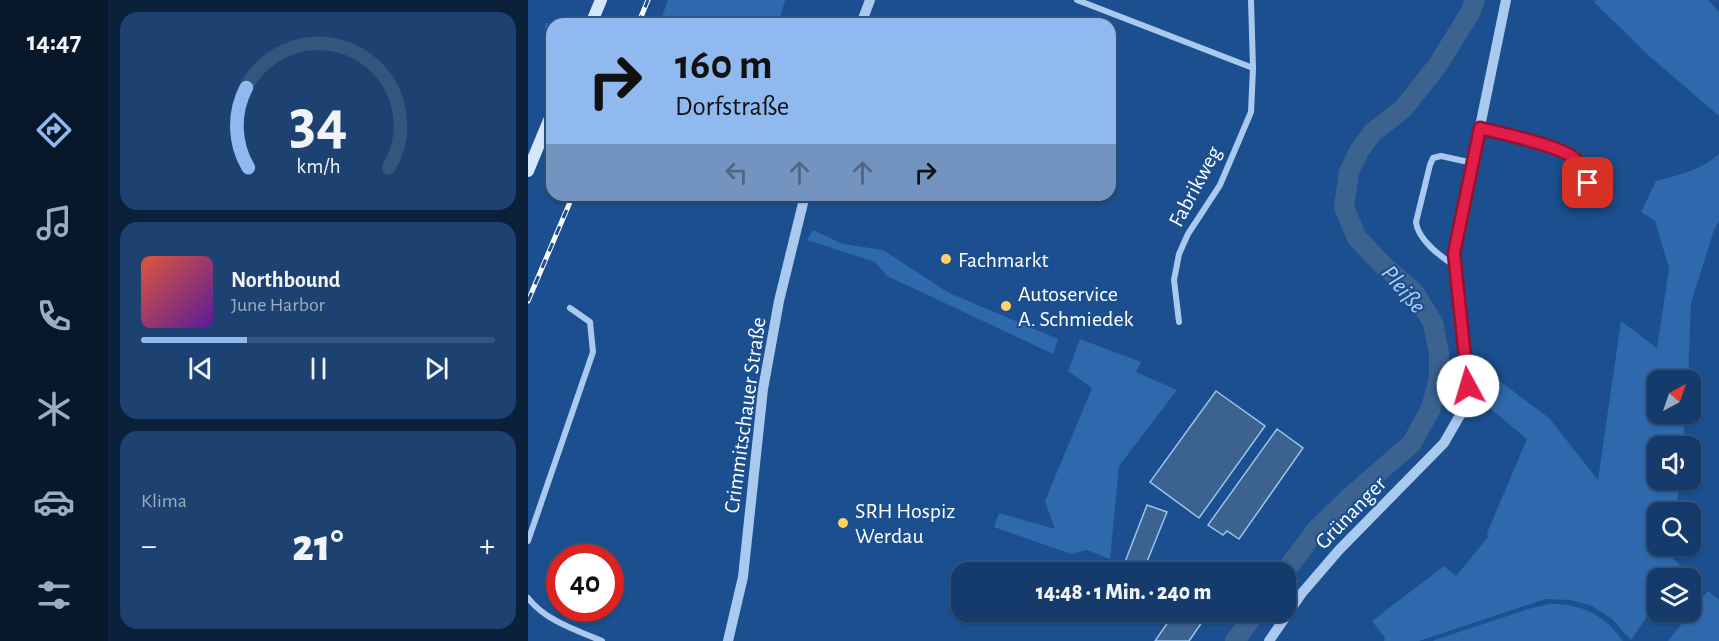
<!DOCTYPE html>
<html lang="de">
<head>
<meta charset="utf-8">
<style>
  :root { --surface:#143b6b; --page:#1d4271; --text:#f1f3f6; --muted:#9dadc1; --line:#33557e; --accent:#90b9f0 }
  body { margin:0; font-family:"Alegreya Sans",sans-serif; background:var(--page); color:var(--text); height:100vh; display:flex; flex-direction:column; font-size:22px; white-space:nowrap }
  * { box-sizing:border-box; margin:0 }
  p { font-size:20px; color:var(--muted) }
  .icon { flex:none; width:33px; height:33px; fill:none; stroke:currentColor; stroke-width:2; stroke-linecap:round; stroke-linejoin:round }
  .map { position:relative; flex:1; overflow:hidden }
  .details { display:flex; flex-direction:column; gap:12px; padding:12px; background:#0b203b; width:420px }
  .details>* { flex:none }
  .banner { position:absolute; left:18px; top:18px; width:570px; height:183px; border-radius:18px; box-shadow:0 2px 4px #0004,0 0 0 2px var(--line); background:#90b9f0; color:#111; overflow:hidden }
  .needle { width:39px; rotate:40deg }
  .tools { position:absolute; left:1119px; top:370px; display:grid; gap:12px }
  .tools a { display:grid; place-items:center; width:54px; height:54px; border-radius:12px; background:var(--surface); box-shadow:0 2px 4px #0004,0 0 0 2px var(--line); font-size:30px }
  .speed { position:absolute; left:18px; top:544px; display:flex; gap:12px; font-size:30px; font-weight:700; text-align:center }
  .speed>* { display:grid; place-content:center; width:78px; height:78px; border-radius:50%; background:var(--surface); box-shadow:0 2px 4px #0004,0 0 0 2px var(--line); line-height:1 }
  .speed .limit { border:9px solid #d22; background:#fff; color:#111 }
  .pin { position:absolute; display:grid; place-items:center; width:51px; height:51px; color:#fff; margin:-26px; border-radius:12px; box-shadow:0 3px 9px #0006 }
  .me { position:absolute; width:66px; margin:-33px; rotate:354deg; stroke-linejoin:round; filter:drop-shadow(0 0 4px #0008) }
  .turn { display:flex; align-items:center; gap:21px; height:126px; padding:0 30px; font-size:27px }
  .turn .icon { width:78px; height:78px; stroke-width:2.5 }
  .turn b { display:block; font-size:42px; line-height:51px }
  .lanes { display:flex; align-items:center; height:57px; padding:0 30px; background:#0003; justify-content:center; gap:30px; direction:ltr }
  .lanes .off { opacity:.35 }
  .big { font-size:45px; font-weight:800; line-height:1.1 }
  .details .tile { flex:1; display:flex; flex-direction:column; justify-content:center; gap:9px; min-width:0; padding:0 21px; border-radius:18px; background:var(--page) }
  .details .dial { align-items:center; gap:0 }
  .dial svg { height:156px; overflow:visible; fill:none; stroke:var(--line); stroke-width:7; stroke-linecap:round; text-anchor:middle }
  .dial text { fill:var(--text); stroke:none }
  .song { display:flex; align-items:center; gap:18px }
  .cover { width:72px; height:72px; border-radius:9px; background:linear-gradient(135deg,hsl(10 70% 55%),hsl(270 70% 35%)) }
  .played { height:6px; border-radius:3px; background:linear-gradient(90deg,var(--accent) 30%,var(--line) 30%) }
  .keys { display:flex; justify-content:space-around; direction:ltr }
  .heat { display:flex; justify-content:space-between; align-items:center; font-size:33px; direction:ltr }
  .trip { position:absolute; left:423px; top:562px; width:345px; height:60px; border-radius:18px; background:var(--surface); box-shadow:0 2px 4px #0004,0 0 0 2px var(--line); font-weight:800; line-height:60px; text-align:center }
  main { display:flex; flex:1; min-height:0 }
  .dock { display:flex; flex-direction:column; width:108px; justify-content:space-around; align-items:center; background:#08182b; color:var(--muted) }
  .dock .icon { width:42px; height:42px }
  .dock .on { color:var(--accent) }
  .dock b { font-size:27px; color:var(--text) }
  .map>svg:first-child { display:block }
  .green { fill:#2e69ad }
  .water { fill:#3c6290; stroke:#9cc4f0; stroke-width:1.5 }
  .lines { fill:none; stroke-linecap:round; stroke-linejoin:round }
  .river { stroke:#3c6290; stroke-width:20 }
  .minor { stroke:#a9c9ee; stroke-width:6 }
  .tertiary { stroke:#a9c9ee; stroke-width:10 }
  .secondary { stroke:#d6e6fa; stroke-width:12 }
  .rail-casing { stroke:#fff; stroke-width:5 }
  .rail { stroke:#1b4f8f; stroke-width:3; stroke-dasharray:9; stroke-linecap:butt }
  .route-casing { stroke:#92132f; stroke-width:15 }
  .route { stroke:#e11d48; stroke-width:10 }
  .poi-dot { fill:#ffd166; stroke:#1b4f8f; stroke-width:2 }
  .labels { text-anchor:middle; stroke-width:4.5; stroke-linejoin:round; paint-order:stroke }
  .street-label { font-size:22px; fill:#fff; stroke:#1b4f8f }
  .poi-label { font-size:22px; fill:#fff; stroke:#1b4f8f; text-anchor:start }
  .water-label { font-size:24px; font-style:italic; fill:#b5d3f5; stroke:#1b4f8f }
</style>
</head>
<body>
<main>
<nav class="dock">
<b>14:47</b>
<svg class="icon on" aria-label="directions" viewBox="0 0 24 24"><path d="M12 3l9 9-9 9-9-9zM9 14v-3h6M13 9l2 2-2 2"/></svg>
<svg class="icon" aria-label="music" viewBox="0 0 24 24"><path d="M9 18V5l10-2v13"/><circle cx="6" cy="18" r="3"/><circle cx="16" cy="16" r="3"/></svg>
<svg class="icon" aria-label="phone" viewBox="0 0 24 24"><path d="M5 4h4l2 5-3 2q2 4 5 5l2-3 5 2v4C11 20 4 13 5 4z"/></svg>
<svg class="icon" aria-label="climate" viewBox="0 0 24 24"><path d="M12 3v18M4 7l16 10M4 17L20 7"/></svg>
<svg class="icon" aria-label="car" viewBox="0 0 24 24"><path d="M5 17H2v-5l4-1 3-4h7l3 4 3 1v5h-3M9 17h6M6 11h13"/><circle cx="7" cy="17" r="2"/><circle cx="17" cy="17" r="2"/></svg>
<svg class="icon" aria-label="filters" viewBox="0 0 24 24"><path d="M4 7h16M4 17h16"/><circle cx="9" cy="7" r="2"/><circle cx="15" cy="17" r="2"/></svg>
</nav>
<section class="details">
<div class="tile dial"><svg viewBox="0 0 100 80">
<path d="M14 69A42 42 0 1 1 86 69"/>
<path d="M14 69A42 42 0 0 1 13 28" stroke="#90b9f0"/>
<text x="50" y="56" font-size="32" font-weight="700">34</text>
<text x="50" y="72" font-size="11">km/h</text>
</svg></div>
<div class="tile">
<div class="song"><i class="cover"></i><div><b>Northbound</b><p>June Harbor</p></div></div>
<div class="played"></div>
<div class="keys"><svg class="icon" aria-label="previous" viewBox="0 0 24 24"><path d="M18 5L8 12l10 7zM5 5v14"/></svg><svg class="icon" aria-label="pause" viewBox="0 0 24 24"><path d="M8 5v14M16 5v14"/></svg><svg class="icon" aria-label="next" viewBox="0 0 24 24"><path d="M6 5l10 7-10 7zM19 5v14"/></svg></div>
</div>
<div class="tile"><p>Klima</p>
<div class="heat"><a>−</a><b class="big">21°</b><a>+</a></div>
</div>
</section>
<div class="map">
<svg width="1191" height="641" viewBox="0 0 1191 641">
  <rect width="100%" height="100%" fill="#1b4f8f"/>
  <g class="green">
    <path d="M140 0H257V1L250 24H140L133 19Z"/>
    <path d="M1068 0H1180L1191 12V116L1120 55 1066 2Z"/>
    <path d="M17 23 27 24H24V62L21 72 17 67Z"/>
    <path d="M1191 154V221L1186 230 1163 303 1160 381H1130V414H1157L1155 447H1130V480H1152L1148 513H1130V546H1145L1144 558 1154 567 1145 579H1130L1129 602 1103 640 1084 619 1064 606 1042 600 1018 599 891 641H856L857 638 844 621 916 566 928 576 960 537 959 533 999 439 940 390 937 355 1021 418 1070 480 1093 321 1129 348 1141 268 1127 221 1113 212 1128 181C1151 175 1173 170 1191 154Z"/>
    <path d="M285 230 315 244 355 250 421 293 530 339 525 354 359 276 347 262 279 240Z"/>
    <path d="M552 339 613 362 608 372 649 390 591 466 582 559 559 550 543 554 466 527 471 513 527 529 517 501 564 388 540 371Z"/>
    <path d="M1180 591 1191 600V641H1140Z"/>
    <path d="M1021 604C1055 604 1075 614 1095 641H904L1000 609Z"/>
  </g>
  <g class="water">
    <path d="M688 391 737 426 671 518 622 482Z"/>
    <path d="M749 429 775 448 711 539 699 531 695 535 680 525Z"/>
    <path d="M619 505 639 512 616 569 597 562Z"/>
    <path d="M647 612H681L661 641H627Z"/>
  </g>
  <g class="lines">
    <g class="river">
      <path d="M756 573 788 530 822 497 884 443 903 408 911 379V353L905 323 886 292 856 266 829 238 816 207 821 172 831 151 845 132 875 109 909 66 942 13 947 0"/>
      <path d="M707 641 728 612"/>
    </g>
    <g class="minor">
      <path d="M549 0 725 68"/>
      <path d="M952 128 1034 151 1050 161 1055 178 1069 191"/>
      <path d="M927 266C912 256 890 240 888 222L902 165 905 158 913 156 945 163"/>
      <path d="M651 322 646 280 651 254 660 234 692 185 723 112 725 68 723 0"/>
      <path d="M0 541 65 352 62 322 42 308"/>
      <path d="M0 598C18 621 48 630 74 641"/>
    </g>
    <g class="tertiary">
      <path d="M333 24 342 0"/>
      <path d="M200 641 215 577 235 389 251 301 277 195"/>
      <path d="M741 641 774 593 811 550 916 443 935 410 940 386 926 253 978 0"/>
    </g>
    <g class="secondary">
      <path d="M63 24 73 0"/>
      <path d="M0 171 24 113"/>
    </g>
    <g class="rail-casing">
      <g id="rail">
        <path d="M110 24 120 0"/>
        <path d="M0 301 45 195"/>
      </g>
    </g>
    <use href="#rail" class="rail"/>
  </g>
  <g class="lines">
    <g class="route-casing">
      <path id="route" d="M940 386 926 253 952 128C971 133 1041 147 1050 162 1055 170 1053 176 1060 183"/>
    </g>
    <use href="#route" class="route"/>
  </g>
  <g class="poi-dot">
    <circle cx="418" cy="259" r="6"/>
    <circle cx="478" cy="306" r="6"/>
    <circle cx="315" cy="523" r="6"/>
  </g>
  <g class="labels">
    <g class="street-label">
      <text transform="translate(666 186) rotate(-62)" y="8">Fabrikweg</text>
      <text transform="translate(216 415) rotate(-82)" y="8">Crimmitschauer Straße</text>
      <text transform="translate(822 512) rotate(-46)" y="8">Grünanger</text>
    </g>
    <g class="poi-label">
      <text x="430" y="267">Fachmarkt</text>
      <text x="490" y="301">Autoservice<tspan x="490" dy="25">A. Schmiedek</tspan></text>
      <text x="327" y="518">SRH Hospiz<tspan x="327" dy="25">Werdau</tspan></text>
    </g>
    <g class="water-label">
      <text transform="translate(876 289) rotate(50)" y="8">Pleiße</text>
    </g>
  </g>
</svg>
<div class="tools">
<a><svg class="needle" viewBox="-14 -14 28 28"><path d="M0-13l5 13h-10z" fill="#e53935"/><path d="M0 13l5-13h-10z" fill="#9dadc1"/></svg></a>
<a><svg class="icon" aria-label="sound" viewBox="0 0 24 24"><path d="M4 9h4l5-4v14l-5-4H4zM17 9q2 3 0 6"/></svg></a>
<a><svg class="icon" aria-label="search" viewBox="0 0 24 24"><circle cx="10" cy="10" r="6"/><path d="M15 15l6 6"/></svg></a>
<a><svg class="icon" aria-label="layers" viewBox="0 0 24 24"><path d="M12 4l9 5-9 5-9-5zM3 14l9 5 9-5"/></svg></a>
</div>
<div class="speed"><div class="limit">40</div></div>
<div class="pin" style="left:1060px;top:183px;background:#d93025"><svg class="icon" aria-label="arrive" viewBox="0 0 24 24"><path d="M6 21V4h12l-3 4 3 4H6"/></svg></div>
<svg class="me" style="left:940px;top:386px" viewBox="-20 -20 40 40"><circle r="19" fill="#fff"/><path d="M0-13L10 11 0 6-10 11z" fill="#e11d48"/></svg>
<div class="trip">14:48 · 1 Min. · 240 m</div>
<div class="banner">
<div class="turn"><svg class="icon" aria-label="right" viewBox="0 0 24 24"><path d="M7 20v-9h11M14 6l5 5-5 5"/></svg><div><b>160 m</b>Dorfstraße</div></div>
<div class="lanes"><svg class="icon off" aria-label="left" viewBox="0 0 24 24"><path d="M17 20v-9H6M10 6l-5 5 5 5"/></svg><svg class="icon off" aria-label="ahead" viewBox="0 0 24 24"><path d="M12 20V5M6 11l6-6 6 6"/></svg><svg class="icon off" aria-label="ahead" viewBox="0 0 24 24"><path d="M12 20V5M6 11l6-6 6 6"/></svg><svg class="icon" aria-label="right" viewBox="0 0 24 24"><path d="M7 20v-9h11M14 6l5 5-5 5"/></svg></div>
</div>
</div>
</main>
</body>
</html>
